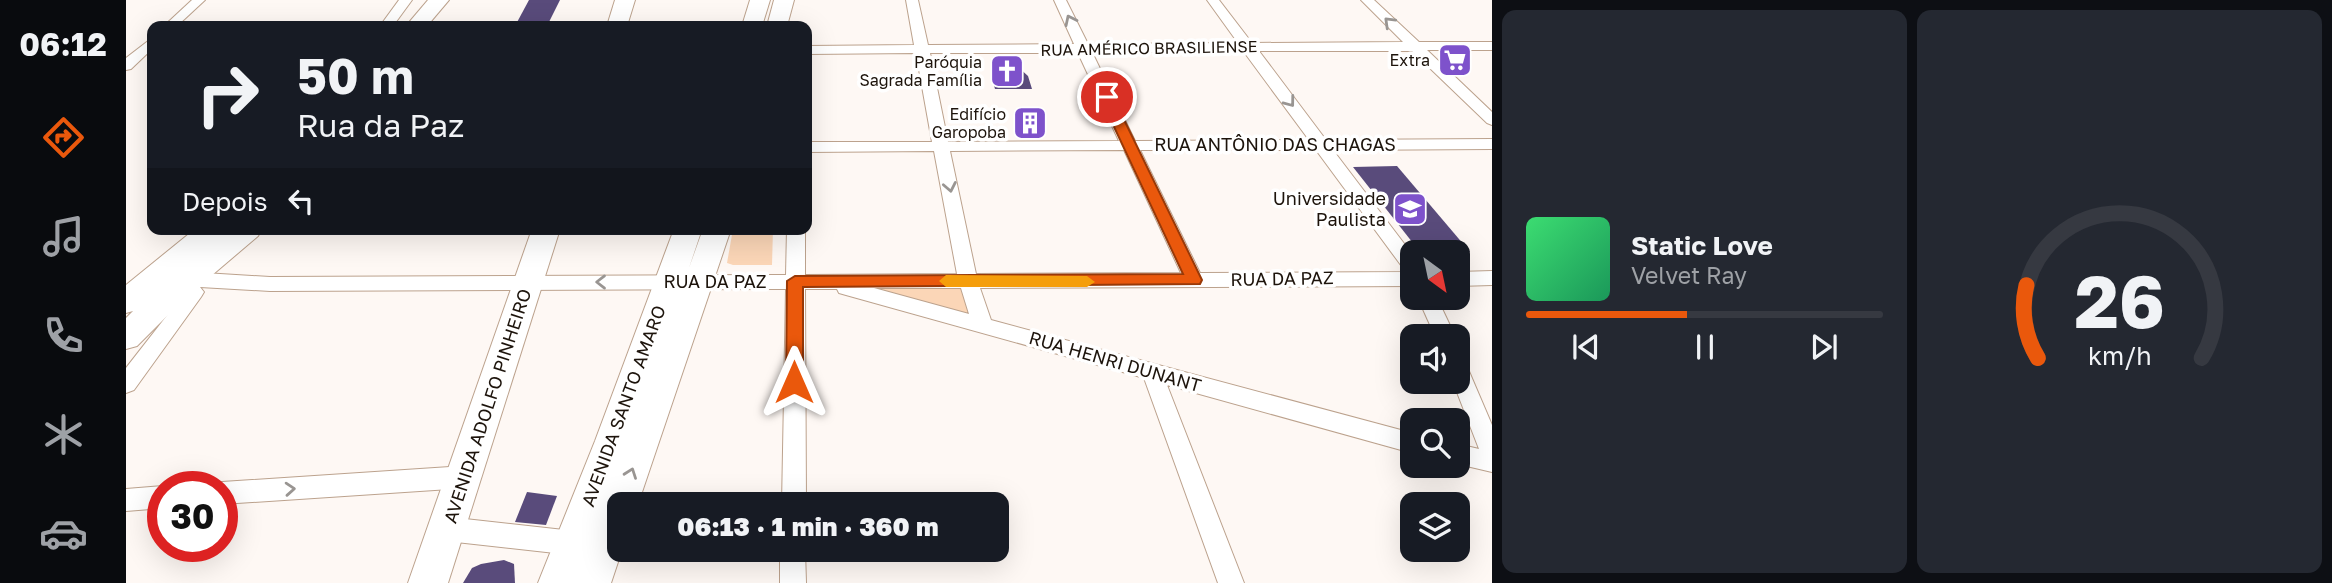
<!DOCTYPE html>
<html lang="pt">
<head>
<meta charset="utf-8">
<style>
  :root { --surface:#171b24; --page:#242831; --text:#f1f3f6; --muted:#9ea1a6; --line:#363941; --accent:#ea580c }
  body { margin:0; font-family:"Golos Text",sans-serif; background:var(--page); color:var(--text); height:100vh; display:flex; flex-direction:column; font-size:26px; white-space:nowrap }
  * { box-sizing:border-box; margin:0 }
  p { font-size:23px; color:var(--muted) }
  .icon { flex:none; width:38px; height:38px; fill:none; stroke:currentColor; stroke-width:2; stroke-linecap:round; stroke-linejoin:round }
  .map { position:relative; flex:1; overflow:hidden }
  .panel { display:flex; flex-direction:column; gap:10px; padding:10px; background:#0d0f14; width:840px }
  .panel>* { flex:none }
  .guide { position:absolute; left:21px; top:21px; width:665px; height:214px; border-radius:14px; box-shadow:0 7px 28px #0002; background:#171b24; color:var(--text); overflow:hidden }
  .needle { width:46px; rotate:147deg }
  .buttons { position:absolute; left:1274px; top:240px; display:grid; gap:14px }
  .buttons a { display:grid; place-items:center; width:70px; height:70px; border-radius:14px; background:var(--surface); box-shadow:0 7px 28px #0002; font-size:35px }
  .speed { position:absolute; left:21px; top:471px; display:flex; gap:14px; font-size:35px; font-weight:700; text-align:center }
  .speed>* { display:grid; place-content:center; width:91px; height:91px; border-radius:50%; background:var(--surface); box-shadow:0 7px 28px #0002; line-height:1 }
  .speed .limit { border:10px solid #d22; background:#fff; color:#111 }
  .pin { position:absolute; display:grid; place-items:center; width:60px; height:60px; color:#fff; margin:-30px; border:4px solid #fff; border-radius:50%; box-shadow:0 2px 7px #0007 }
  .me { position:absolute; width:77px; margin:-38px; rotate:0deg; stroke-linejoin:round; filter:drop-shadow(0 0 5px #0008) }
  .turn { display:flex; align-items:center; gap:24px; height:147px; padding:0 35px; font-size:32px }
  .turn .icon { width:91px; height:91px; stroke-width:2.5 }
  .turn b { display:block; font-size:49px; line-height:60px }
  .then { display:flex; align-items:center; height:66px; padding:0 35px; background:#0003; gap:14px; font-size:26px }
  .panel .widget { flex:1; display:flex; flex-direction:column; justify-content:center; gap:10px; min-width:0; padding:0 24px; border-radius:14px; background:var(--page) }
  .panel .dial { align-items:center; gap:0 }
  .dial svg { height:182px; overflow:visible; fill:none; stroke:var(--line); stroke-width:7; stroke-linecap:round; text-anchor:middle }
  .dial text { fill:var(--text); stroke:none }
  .song { display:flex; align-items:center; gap:21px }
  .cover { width:84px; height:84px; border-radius:10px; background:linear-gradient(135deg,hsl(140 70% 55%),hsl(150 70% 35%)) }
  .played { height:7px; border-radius:4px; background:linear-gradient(90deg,var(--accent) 45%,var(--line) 45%) }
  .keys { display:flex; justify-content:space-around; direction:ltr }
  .panel .tiles { flex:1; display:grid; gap:10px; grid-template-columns:repeat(2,1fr) }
  .trip { position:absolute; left:481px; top:492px; width:402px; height:70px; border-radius:14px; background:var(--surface); box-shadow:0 7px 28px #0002; font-weight:800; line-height:70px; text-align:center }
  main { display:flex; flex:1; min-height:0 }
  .menu { display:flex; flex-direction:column; width:126px; justify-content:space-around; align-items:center; background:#090b0e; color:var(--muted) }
  .menu .icon { width:49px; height:49px }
  .menu .on { color:var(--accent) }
  .menu b { font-size:32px; color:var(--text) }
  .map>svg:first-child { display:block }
  .green { fill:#fbd6b7 }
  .building { fill:#594b7b }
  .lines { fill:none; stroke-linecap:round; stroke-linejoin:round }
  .street-casing { stroke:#bca28d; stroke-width:2 }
  .primary-casing { stroke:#bca28d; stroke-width:2 }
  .street { fill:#fff; fill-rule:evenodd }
  .primary { fill:#fff; fill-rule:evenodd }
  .oneway { stroke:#999592 }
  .route { fill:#ea580c; stroke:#983908; stroke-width:2 }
  .slow { fill:#f59e0b }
  .labels { text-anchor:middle; stroke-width:7; stroke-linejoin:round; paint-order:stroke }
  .far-street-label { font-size:16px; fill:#1d140c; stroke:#fff }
  .far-poi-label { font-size:16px; fill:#1d140c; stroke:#fff; text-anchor:end }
  .street-label { font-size:18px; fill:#1d140c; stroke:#fff }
  .poi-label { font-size:18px; fill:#1d140c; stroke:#fff; text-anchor:end }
</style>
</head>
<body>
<main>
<nav class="menu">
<b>06:12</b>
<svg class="icon on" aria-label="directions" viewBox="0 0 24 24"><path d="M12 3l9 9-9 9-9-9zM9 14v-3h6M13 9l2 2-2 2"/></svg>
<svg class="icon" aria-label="music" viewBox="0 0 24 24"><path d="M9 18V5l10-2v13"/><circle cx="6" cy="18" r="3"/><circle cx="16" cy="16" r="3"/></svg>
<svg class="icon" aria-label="phone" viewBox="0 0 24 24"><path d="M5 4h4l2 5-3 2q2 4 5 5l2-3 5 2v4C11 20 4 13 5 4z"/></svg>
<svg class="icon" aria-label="climate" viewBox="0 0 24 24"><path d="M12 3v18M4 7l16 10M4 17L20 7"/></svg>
<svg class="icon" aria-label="car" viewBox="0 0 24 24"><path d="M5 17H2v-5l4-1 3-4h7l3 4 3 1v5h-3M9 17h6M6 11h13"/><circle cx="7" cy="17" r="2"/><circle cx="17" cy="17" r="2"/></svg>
</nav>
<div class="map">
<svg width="1366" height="583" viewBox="0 0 1366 583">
  <rect width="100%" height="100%" fill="#fef8f4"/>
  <g class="green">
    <path d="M607 229H647L646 265H607L601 263Z"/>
    <path d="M838 283 851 321 725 284Z"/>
  </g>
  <g class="building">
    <path d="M403 0H434L421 26H389Z"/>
    <path d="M871 60H893L891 66 902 76 906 89H869L865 75Z"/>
    <path d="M888 113H914L920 133H895Z"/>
    <path d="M1271 166 1344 252H1294L1227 167Z"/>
    <path d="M401 492 431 496 420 525 389 522Z"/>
    <path d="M378 560 388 564 389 583H337L346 568 355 564Z"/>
  </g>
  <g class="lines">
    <g class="street-casing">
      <g id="street">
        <path d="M66 0H79L51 26H38Z"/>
        <path d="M273 0H286L267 26H254Z"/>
        <path d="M780 0H792L802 45 948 44 928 0H940L962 44 1112 43 1081 0H1093L1126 43 1277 42 1235 0H1248L1293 42H1366V50H1301L1366 112V125L1361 123 1286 51H1133L1200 140 1366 139V149L1207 150 1286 254V286L854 288 865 320 1286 433V453L1041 385 1118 583H1092L1018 378 720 295 713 293 711 289H679L680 504H656L660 289 144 291 74 287 78 292 75 297 8 390 0 393V368L64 286 55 284 53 279 55 274 62 272 144 277 660 275 661 229H679V275L831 274 808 151 681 152V142H806L790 53 681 54V46L788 45ZM966 52H1118L1183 140 1009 141ZM804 53H952L993 141 822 142ZM998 150 1055 273 850 274 824 151ZM1014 150H1190L1280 272 1074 273ZM748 288H835L843 314Z"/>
        <path d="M26 38V49L5 69 0 70V58Z"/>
        <path d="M1366 271V285L1332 286V272Z"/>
        <path d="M1292 298H1311L1329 336H1309Z"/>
        <path d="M1332 359 1339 362 1366 425V472L1332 464V444L1353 449 1327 382H1332Z"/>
        <path d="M339 466 347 469 351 477 347 485 339 488 96 504V486H87L96 482Z"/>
        <path d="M37 486V508L0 511V489Z"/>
        <path d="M321 517 447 531 456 534 460 543 456 552 447 555 321 541 312 537 309 529 312 521Z"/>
        <path d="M654 550H679L680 583H654Z"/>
      </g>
    </g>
    <g class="primary-casing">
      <g id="primary">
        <path d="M302 0H323L301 26H280Z"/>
        <path d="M489 0H509L501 26H481Z"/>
        <path d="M624 0H644L636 26H616Z"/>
        <path d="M648 0H668L661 26H641Z"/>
        <path d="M69 229H101L98 234 104 229H136L132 236 58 299 11 346 0 349V318L7 311 0 313V285Z"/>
        <path d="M406 229H434L322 583H282Z"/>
        <path d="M548 229H576L563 268 577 229H605L512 504H494V550H496L485 583H412L469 441Z"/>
      </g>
    </g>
    <use href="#street" class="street"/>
    <use href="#primary" class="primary"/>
  </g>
  <defs><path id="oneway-chevron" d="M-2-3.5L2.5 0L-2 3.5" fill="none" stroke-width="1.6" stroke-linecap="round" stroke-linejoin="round" transform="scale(1.75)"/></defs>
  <g class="oneway">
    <use href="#oneway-chevron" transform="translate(944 20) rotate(-116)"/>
    <use href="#oneway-chevron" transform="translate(1263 22) rotate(-136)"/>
    <use href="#oneway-chevron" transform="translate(1164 102) rotate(53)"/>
    <use href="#oneway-chevron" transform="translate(824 187) rotate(79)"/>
    <use href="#oneway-chevron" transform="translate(475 282) rotate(-180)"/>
    <use href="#oneway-chevron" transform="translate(505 473) rotate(-70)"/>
    <use href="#oneway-chevron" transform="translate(164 489) rotate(-4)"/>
  </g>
  <path class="route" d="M981 93 987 97 1076 280 1074 284 677 287V382L675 387 668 389 662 387 660 382 661 281 669 276 1057 274 974 97Z"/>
  <path class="slow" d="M820 275 961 276 969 282 961 287H820L813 281Z"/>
  <defs>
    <g id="supermarket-square" transform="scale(1.75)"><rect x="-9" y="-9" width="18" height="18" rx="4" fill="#7e52cb" stroke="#fff"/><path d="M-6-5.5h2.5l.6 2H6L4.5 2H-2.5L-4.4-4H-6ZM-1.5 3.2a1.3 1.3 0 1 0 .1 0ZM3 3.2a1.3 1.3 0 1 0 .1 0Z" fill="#fff"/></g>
    <g id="church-square" transform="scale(1.75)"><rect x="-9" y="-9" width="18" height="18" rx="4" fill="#7e52cb" stroke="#fff"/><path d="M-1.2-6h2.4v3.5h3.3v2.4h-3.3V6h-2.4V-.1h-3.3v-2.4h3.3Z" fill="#fff"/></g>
    <g id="building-square" transform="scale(1.75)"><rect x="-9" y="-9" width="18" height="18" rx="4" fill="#7e52cb" stroke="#fff"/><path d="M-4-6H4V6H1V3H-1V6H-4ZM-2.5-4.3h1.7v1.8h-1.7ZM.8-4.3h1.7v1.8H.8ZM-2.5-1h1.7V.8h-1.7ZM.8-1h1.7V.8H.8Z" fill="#fff"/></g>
    <g id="university-square" transform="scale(1.75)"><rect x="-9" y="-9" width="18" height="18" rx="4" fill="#7e52cb" stroke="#fff"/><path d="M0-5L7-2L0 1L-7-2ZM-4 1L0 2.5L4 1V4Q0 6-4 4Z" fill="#fff"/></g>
  </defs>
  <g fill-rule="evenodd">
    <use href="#supermarket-square" x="1329" y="60"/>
    <use href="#church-square" x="881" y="71"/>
    <use href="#building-square" x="904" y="123"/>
    <use href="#university-square" x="1284" y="209"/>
  </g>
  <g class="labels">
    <g class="far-street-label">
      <text transform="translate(1023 48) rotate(-1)" y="6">RUA AMÉRICO BRASILIENSE</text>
    </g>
    <g class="far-poi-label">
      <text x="1304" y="66">Extra</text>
      <text x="856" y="68">Paróquia<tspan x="856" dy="18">Sagrada Família</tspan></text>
      <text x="880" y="120">Edifício<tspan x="880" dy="18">Garopoba</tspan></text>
    </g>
    <g class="street-label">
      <text x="1149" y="151">RUA ANTÔNIO DAS CHAGAS</text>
      <text transform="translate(1156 279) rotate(-1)" y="6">RUA DA PAZ</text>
      <text x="589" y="288">RUA DA PAZ</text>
      <text transform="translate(989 362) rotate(16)" y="6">RUA HENRI DUNANT</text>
      <text transform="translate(362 406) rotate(-72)" y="6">AVENIDA ADOLFO PINHEIRO</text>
      <text transform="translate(498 406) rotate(-70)" y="6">AVENIDA SANTO AMARO</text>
    </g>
    <g class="poi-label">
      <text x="1260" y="205">Universidade<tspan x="1260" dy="21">Paulista</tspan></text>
    </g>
  </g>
</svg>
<div class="buttons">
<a><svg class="needle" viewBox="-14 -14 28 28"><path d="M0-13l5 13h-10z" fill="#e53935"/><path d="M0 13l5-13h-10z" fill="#9ea1a6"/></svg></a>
<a><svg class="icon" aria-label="sound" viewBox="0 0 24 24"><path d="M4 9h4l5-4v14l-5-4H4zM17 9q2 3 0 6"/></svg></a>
<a><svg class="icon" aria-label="search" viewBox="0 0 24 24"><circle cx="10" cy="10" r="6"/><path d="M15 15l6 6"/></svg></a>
<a><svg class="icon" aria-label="layers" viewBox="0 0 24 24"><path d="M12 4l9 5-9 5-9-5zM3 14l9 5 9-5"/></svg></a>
</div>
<div class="speed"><div class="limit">30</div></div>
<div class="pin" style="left:981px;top:97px;background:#d93025"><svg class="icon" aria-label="arrive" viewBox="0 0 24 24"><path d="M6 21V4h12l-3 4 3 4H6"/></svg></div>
<svg class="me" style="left:668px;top:382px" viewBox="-20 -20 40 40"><path d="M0-17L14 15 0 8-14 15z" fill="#ea580c" stroke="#fff" stroke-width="4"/></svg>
<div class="trip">06:13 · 1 min · 360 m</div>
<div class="guide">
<div class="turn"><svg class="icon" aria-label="right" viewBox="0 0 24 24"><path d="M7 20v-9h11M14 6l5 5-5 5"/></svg><div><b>50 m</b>Rua da Paz</div></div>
<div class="then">Depois<svg class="icon" aria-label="left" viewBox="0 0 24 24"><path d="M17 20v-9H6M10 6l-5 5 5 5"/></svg></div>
</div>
</div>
<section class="panel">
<div class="tiles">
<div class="widget">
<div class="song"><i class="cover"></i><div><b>Static Love</b><p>Velvet Ray</p></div></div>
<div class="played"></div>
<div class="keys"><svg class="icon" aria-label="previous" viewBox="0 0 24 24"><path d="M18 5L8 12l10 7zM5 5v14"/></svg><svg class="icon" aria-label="pause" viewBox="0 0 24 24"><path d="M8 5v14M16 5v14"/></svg><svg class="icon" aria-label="next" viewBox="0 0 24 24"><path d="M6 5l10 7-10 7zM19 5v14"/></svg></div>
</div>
<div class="widget dial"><svg viewBox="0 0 100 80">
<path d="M14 69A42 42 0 1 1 86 69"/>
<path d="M14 69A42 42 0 0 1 9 37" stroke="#ea580c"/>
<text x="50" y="56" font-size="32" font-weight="700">26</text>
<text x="50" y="72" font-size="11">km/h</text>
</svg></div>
</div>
</section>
</main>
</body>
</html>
